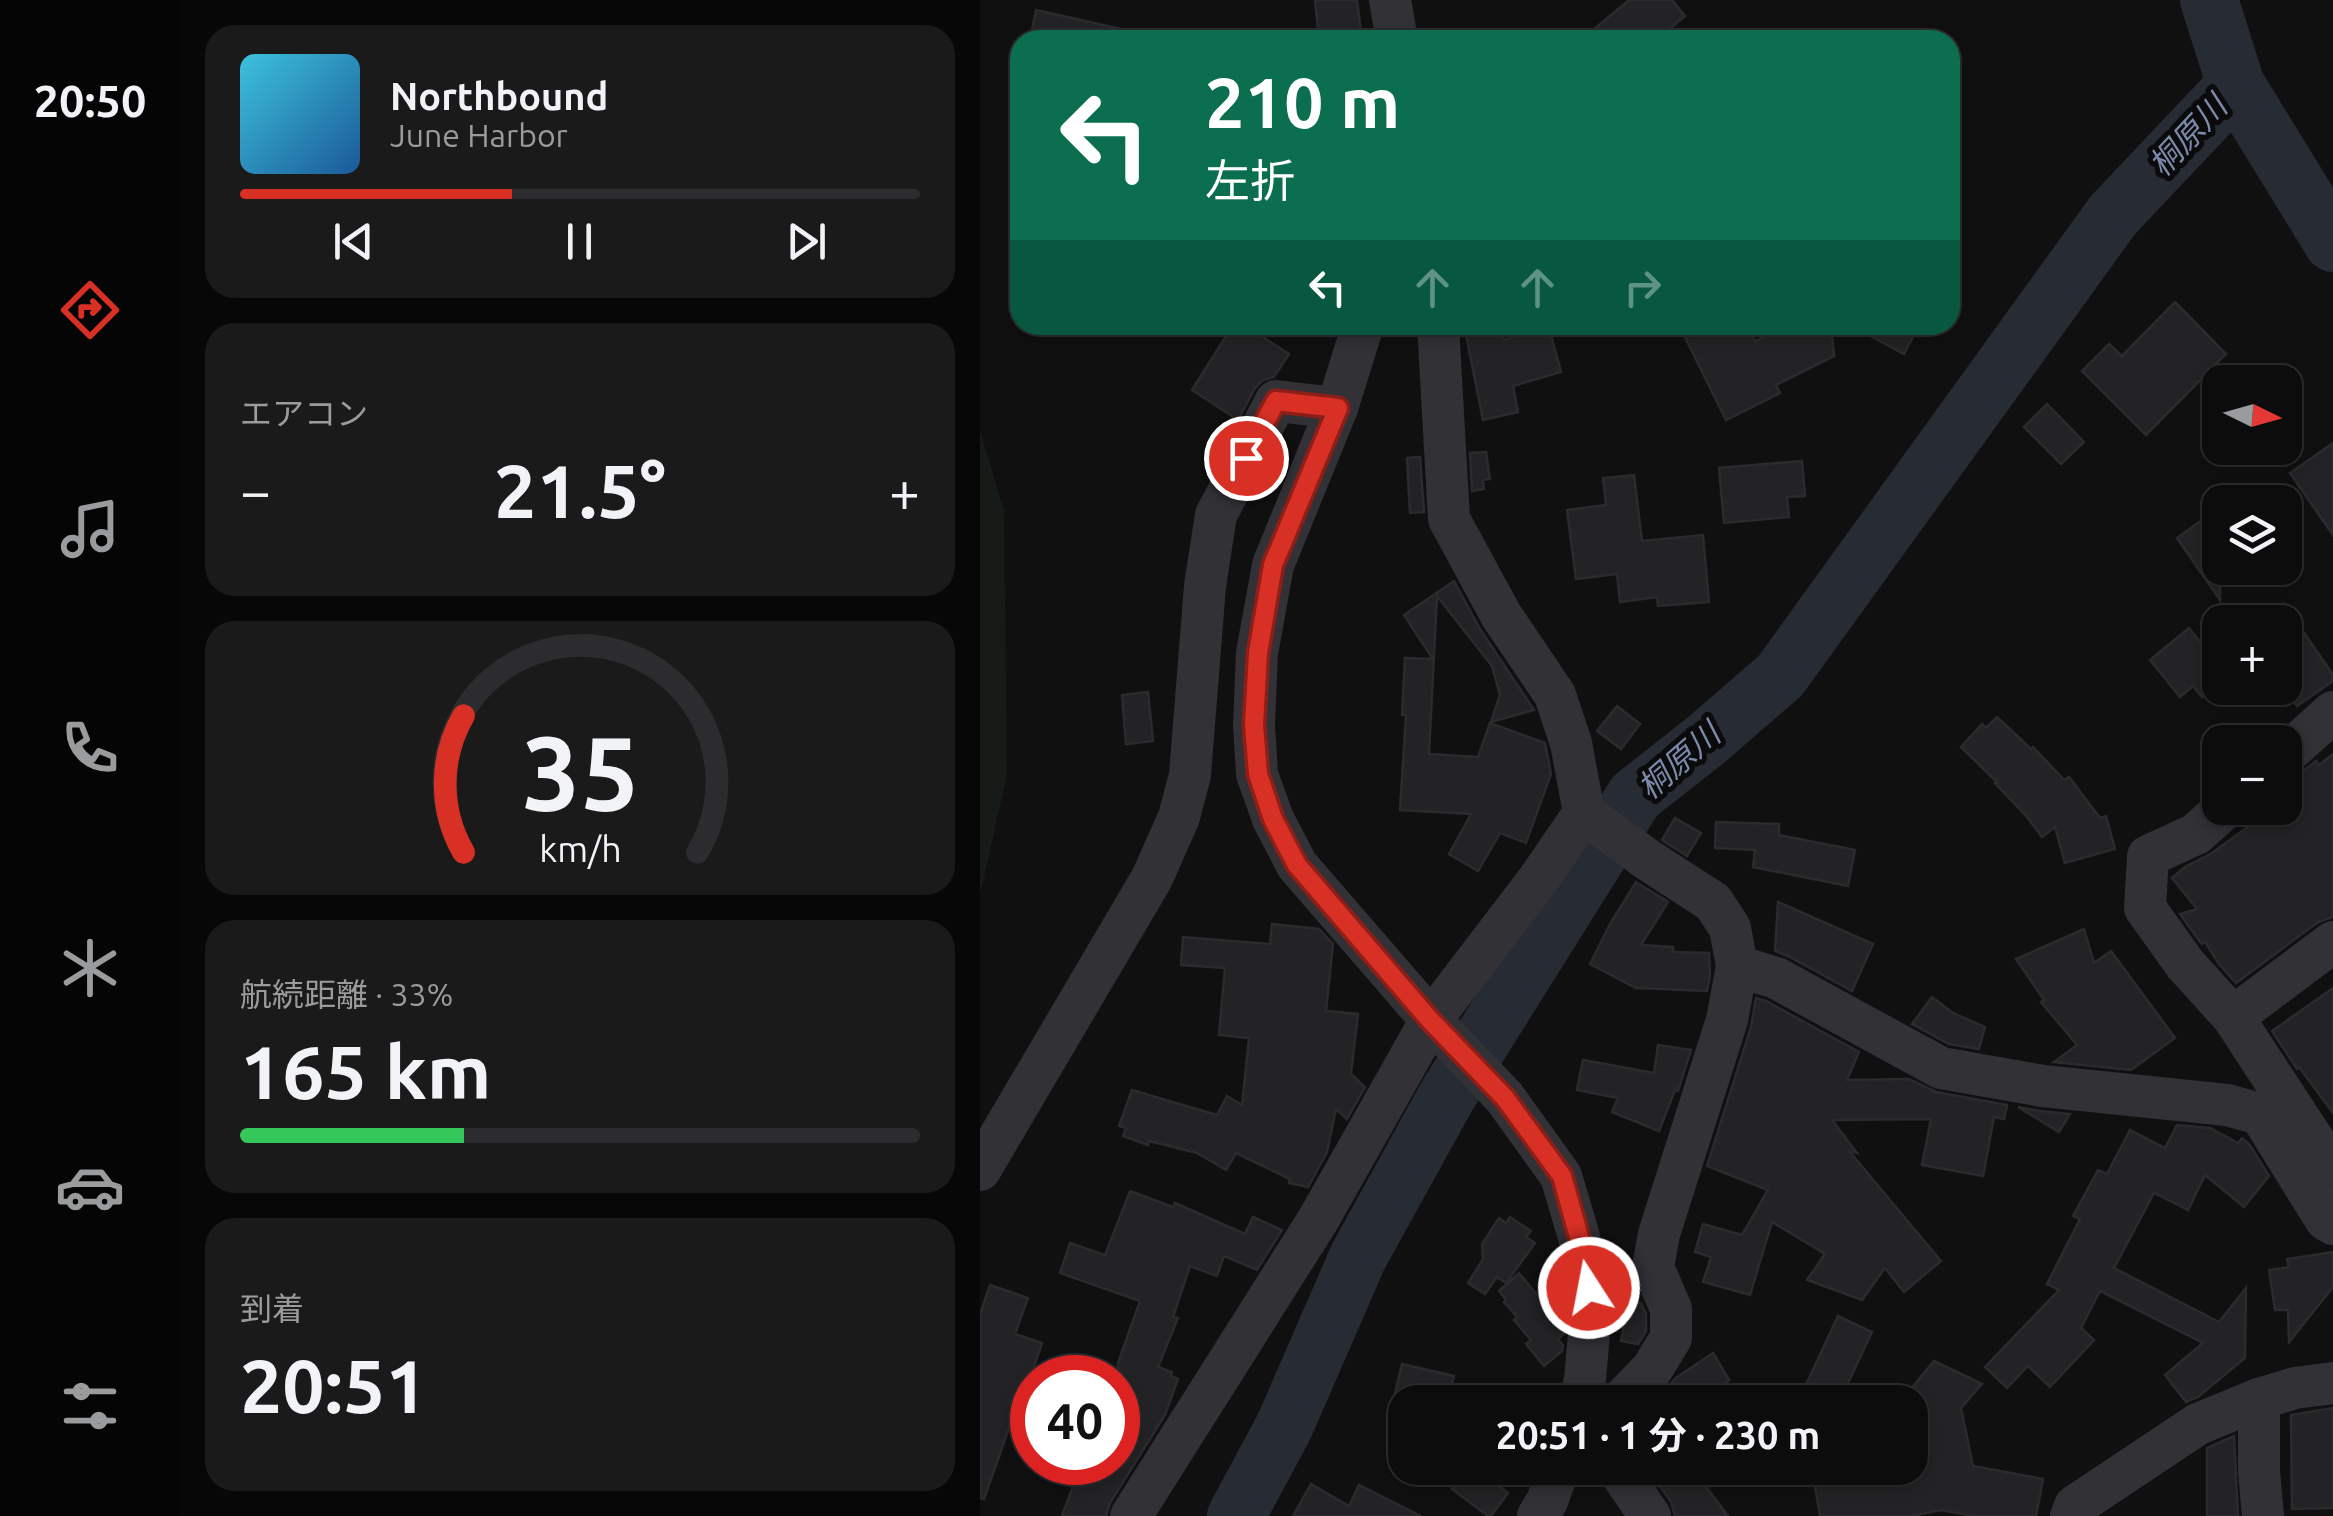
<!DOCTYPE html>
<html lang="ja">
<head>
<meta charset="utf-8">
<style>
  :root { --surface:#0c0c0d; --page:#1a1a1b; --text:#f1f3f6; --muted:#9a9b9d; --line:#2c2c2e; --accent:#d93025 }
  body { margin:0; font-family:Ubuntu,"Noto Sans JP",sans-serif; background:var(--page); color:var(--text); height:100vh; display:flex; flex-direction:column; font-size:38px; white-space:nowrap }
  * { box-sizing:border-box; margin:0 }
  p { font-size:32px; color:var(--muted) }
  .icon { flex:none; width:55px; height:55px; fill:none; stroke:currentColor; stroke-width:2; stroke-linecap:round; stroke-linejoin:round }
  .map { position:relative; flex:1; overflow:hidden }
  .panel { display:flex; flex-direction:column; gap:25px; padding:25px; background:#070707; width:800px }
  .panel>* { flex:none }
  .hud { position:absolute; left:30px; top:30px; width:950px; height:305px; border-radius:30px; box-shadow:0 5px 15px #0003,0 0 0 2px var(--line); background:#0b6e4f; color:#fff; overflow:hidden }
  .needle { width:65px; rotate:95deg }
  .controls { position:absolute; left:1222px; top:365px; display:grid; gap:20px }
  .controls a { display:grid; place-items:center; width:100px; height:100px; border-radius:20px; background:var(--surface); box-shadow:0 5px 15px #0003,0 0 0 2px var(--line); font-size:50px }
  .speed { position:absolute; left:30px; top:1355px; display:flex; gap:20px; font-size:50px; font-weight:700; text-align:center }
  .speed>* { display:grid; place-content:center; width:130px; height:130px; border-radius:50%; background:var(--surface); box-shadow:0 5px 15px #0003,0 0 0 2px var(--line); line-height:1 }
  .speed .limit { border:15px solid #d22; background:#fff; color:#111 }
  .pin { position:absolute; display:grid; place-items:center; width:85px; height:85px; color:#fff; margin:-42px; border:5px solid #fff; border-radius:50%; box-shadow:0 2px 10px #0007 }
  .me { position:absolute; width:110px; margin:-55px; rotate:349deg; stroke-linejoin:round; filter:drop-shadow(0 0 8px #0008) }
  .turn { display:flex; align-items:center; gap:35px; height:210px; padding:0 30px; font-size:45px }
  .turn .icon { width:130px; height:130px; stroke-width:2.5 }
  .turn b { display:block; font-size:70px; line-height:85px }
  .lanes { display:flex; align-items:center; height:95px; padding:0 30px; background:#0003; justify-content:center; gap:50px; direction:ltr }
  .lanes .off { opacity:.35 }
  .big { font-size:75px; font-weight:700; line-height:1.1 }
  .panel .tile { flex:1; display:flex; flex-direction:column; justify-content:center; gap:15px; min-width:0; padding:0 35px; border-radius:30px; background:var(--page) }
  .panel .dial { align-items:center; gap:0 }
  .dial svg { height:260px; overflow:visible; fill:none; stroke:var(--line); stroke-width:7; stroke-linecap:round; text-anchor:middle }
  .dial text { fill:var(--text); stroke:none }
  .song { display:flex; align-items:center; gap:30px }
  .cover { width:120px; height:120px; border-radius:15px; background:linear-gradient(135deg,hsl(190 70% 55%),hsl(210 70% 35%)) }
  .played { height:10px; border-radius:5px; background:linear-gradient(90deg,var(--accent) 40%,var(--line) 40%) }
  .keys { display:flex; justify-content:space-around; direction:ltr }
  .heat { display:flex; justify-content:space-between; align-items:center; font-size:55px; direction:ltr }
  .charge { height:15px; border-radius:8px; background:linear-gradient(90deg,#34c759 33%,var(--line) 0) }
  .trip { position:absolute; left:408px; top:1385px; width:540px; height:100px; border-radius:30px; background:var(--surface); box-shadow:0 5px 15px #0003,0 0 0 2px var(--line); font-weight:700; line-height:100px; text-align:center }
  main { display:flex; flex:1; min-height:0 }
  .tab-bar { display:flex; flex-direction:column; width:180px; justify-content:space-around; align-items:center; background:#050505; color:var(--muted) }
  .tab-bar .icon { width:70px; height:70px }
  .tab-bar .selected { color:var(--accent) }
  .tab-bar b { font-size:45px; color:var(--text) }
  .map>svg:first-child { display:block }
  .green { fill:#171b18 }
  .lines { fill:none; stroke-linecap:round; stroke-linejoin:round }
  .river { stroke:#272b33; stroke-width:58 }
  .building { fill:#232325; stroke:#2b2a2d; stroke-width:2.5 }
  .minor { stroke:#313136; stroke-width:42 }
  .route-casing { stroke:#8d1f18; stroke-width:25 }
  .route { stroke:#d93025; stroke-width:18 }
  .labels { text-anchor:middle; stroke-width:10; stroke-linejoin:round; paint-order:stroke }
  .water-label { font-size:32px; font-style:italic; fill:#7b89aa; stroke:#0b0b0c }
</style>
</head>
<body>
<main>
<nav class="tab-bar">
<b>20:50</b>
<svg class="icon selected" aria-label="directions" viewBox="0 0 24 24"><path d="M12 3l9 9-9 9-9-9zM9 14v-3h6M13 9l2 2-2 2"/></svg>
<svg class="icon" aria-label="music" viewBox="0 0 24 24"><path d="M9 18V5l10-2v13"/><circle cx="6" cy="18" r="3"/><circle cx="16" cy="16" r="3"/></svg>
<svg class="icon" aria-label="phone" viewBox="0 0 24 24"><path d="M5 4h4l2 5-3 2q2 4 5 5l2-3 5 2v4C11 20 4 13 5 4z"/></svg>
<svg class="icon" aria-label="climate" viewBox="0 0 24 24"><path d="M12 3v18M4 7l16 10M4 17L20 7"/></svg>
<svg class="icon" aria-label="car" viewBox="0 0 24 24"><path d="M5 17H2v-5l4-1 3-4h7l3 4 3 1v5h-3M9 17h6M6 11h13"/><circle cx="7" cy="17" r="2"/><circle cx="17" cy="17" r="2"/></svg>
<svg class="icon" aria-label="filters" viewBox="0 0 24 24"><path d="M4 7h16M4 17h16"/><circle cx="9" cy="7" r="2"/><circle cx="15" cy="17" r="2"/></svg>
</nav>
<section class="panel">
<div class="tile">
<div class="song"><i class="cover"></i><div><b>Northbound</b><p>June Harbor</p></div></div>
<div class="played"></div>
<div class="keys"><svg class="icon" aria-label="previous" viewBox="0 0 24 24"><path d="M18 5L8 12l10 7zM5 5v14"/></svg><svg class="icon" aria-label="pause" viewBox="0 0 24 24"><path d="M8 5v14M16 5v14"/></svg><svg class="icon" aria-label="next" viewBox="0 0 24 24"><path d="M6 5l10 7-10 7zM19 5v14"/></svg></div>
</div>
<div class="tile"><p>エアコン</p>
<div class="heat"><a>−</a><b class="big">21.5°</b><a>+</a></div>
</div>
<div class="tile dial"><svg viewBox="0 0 100 80">
<path d="M14 69A42 42 0 1 1 86 69"/>
<path d="M14 69A42 42 0 0 1 14 27" stroke="#d93025"/>
<text x="50" y="56" font-size="32" font-weight="700">35</text>
<text x="50" y="72" font-size="11">km/h</text>
</svg></div>
<div class="tile"><p>航続距離 · 33%</p><b class="big">165 km</b><div class="charge"></div></div>
<div class="tile"><p>到着</p><b class="big">20:51</b></div>
</section>
<div class="map">
<svg width="1353" height="1516" viewBox="0 0 1353 1516">
  <rect width="100%" height="100%" fill="#101011"/>
  <path class="green" d="M0 431 24 511 27 774 0 895Z"/>
  <g class="lines">
    <g class="river">
      <path d="M1229 0 1256 85 1353 243"/>
      <path d="M256 1516 304 1427 378 1257 467 1096 655 796 726 740 800 676 1133 215 1256 85"/>
    </g>
  </g>
  <g class="building">
    <path d="M335 0H377L382 40H339Z"/>
    <path d="M649 0H692L705 16 676 40H601Z"/>
    <path d="M56 10 141 29 139 40H50Z"/>
    <path d="M1195 302 1246 354 1166 435 1102 371 1129 344 1142 356Z"/>
    <path d="M253 325H264L309 354 294 377 283 380 275 388 258 420 212 390Z"/>
    <path d="M484 325H521L524 340 569 328 581 372 533 386 538 412 503 420Z"/>
    <path d="M699 325H767L775 341 808 325H851L854 356 796 385 800 393 746 420Z"/>
    <path d="M870 325H939L924 354Z"/>
    <path d="M1067 404 1104 442 1081 464 1044 427Z"/>
    <path d="M1353 443V535L1310 473Z"/>
    <path d="M506 452 510 479 503 480 504 489 492 491 490 453Z"/>
    <path d="M440 457 444 512 430 513 427 458Z"/>
    <path d="M822 461 825 496 807 497 809 517 744 523 739 468Z"/>
    <path d="M654 475 662 541 723 535 729 602 678 606 677 597 640 602 637 574 596 579 587 510 626 505 623 478Z"/>
    <path d="M1240 507V600L1197 538Z"/>
    <path d="M474 581 500 629 554 710 511 722 520 695 512 666 457 596 449 754 498 757 510 723 565 743 571 774 546 843 520 833 498 871 469 854 491 814 420 810 426 715H422L425 658 453 659 424 615Z"/>
    <path d="M1305 605 1353 675V681L1317 706 1305 689Z"/>
    <path d="M1209 628 1240 667V683L1222 697 1213 686 1200 697 1170 660Z"/>
    <path d="M168 692 173 741 146 744 142 695Z"/>
    <path d="M637 706 660 724 641 749 617 731Z"/>
    <path d="M1017 717 1051 749 1053 747 1084 780 1089 777 1120 818 1126 816 1135 849 1085 863 1075 827 1062 837 1047 817 1015 783 1017 782 981 747 1002 724 1006 728Z"/>
    <path d="M1353 754V917L1338 922 1256 983 1239 964 1225 942 1222 944 1220 942 1200 914 1217 909 1192 878 1205 867 1232 853 1294 808H1305V785L1336 761 1339 765Z"/>
    <path d="M695 818 721 833 707 856 682 840Z"/>
    <path d="M736 822 799 824V835L875 850 868 886 773 867 775 850 735 848Z"/>
    <path d="M656 882 688 902 661 945 693 947V952L729 953 730 975 727 991 656 988 610 964 630 924Z"/>
    <path d="M798 902 893 944 872 991 808 956 795 951Z"/>
    <path d="M292 924 339 929 353 944 346 1011 378 1014 371 1074 385 1087 367 1119 356 1109 347 1152 328 1187 309 1183 310 1179 256 1153 246 1170 217 1153 169 1141 168 1145 143 1136 146 1128 139 1126 152 1090 237 1115 247 1096 262 1105 269 1038 239 1035 245 968 201 965 203 937 290 944Z"/>
    <path d="M1104 929 1114 963 1131 951 1195 1038 1151 1070 1074 1062 1097 1045 1061 1002 1064 1000 1036 959Z"/>
    <path d="M1353 988V1113L1319 1067 1317 1069 1292 1031Z"/>
    <path d="M952 997 973 1013 1005 1027 999 1049 969 1044 932 1024Z"/>
    <path d="M776 998 786 1001 879 1052 867 1080 929 1079 956 1092 1027 1105 1024 1119 1014 1117 1003 1176 942 1165 951 1119 852 1120 877 1153 869 1151 961 1261 924 1292 905 1268 882 1300 827 1280 845 1254 792 1222 770 1295 723 1282 731 1257 715 1252 723 1224 762 1235 788 1190 727 1166 771 1027Z"/>
    <path d="M678 1045 711 1050 698 1091 695 1090 679 1131 632 1112 638 1098 597 1090 603 1060 674 1073Z"/>
    <path d="M1038 1107 1060 1111 1090 1114 1079 1132Z"/>
    <path d="M1197 1125 1230 1128 1258 1143 1262 1138 1270 1145 1289 1176 1264 1207 1225 1175 1208 1210 1174 1193 1134 1268 1239 1322 1266 1288 1265 1358 1218 1397 1206 1402 1185 1375 1223 1343 1120 1291 1101 1328 1114 1340 1070 1387 1048 1366 1027 1388 1005 1367 1079 1290 1067 1284 1100 1219 1093 1216 1118 1170 1127 1174 1150 1130 1185 1148Z"/>
    <path d="M150 1191 193 1207 195 1203 265 1234 273 1217 302 1230 277 1270 244 1256 237 1276 210 1266 193 1317 198 1318 178 1367 192 1372 191 1376 198 1379 185 1415 130 1503 126 1516H82L102 1462H138V1363L160 1301 80 1273 90 1243 125 1255Z"/>
    <path d="M530 1217 551 1231 546 1237 555 1243 526 1283 517 1277 505 1294 488 1283 503 1259 502 1244 519 1218 526 1223Z"/>
    <path d="M1353 1252V1287L1309 1342 1308 1310H1295L1289 1270 1309 1267 1307 1259Z"/>
    <path d="M539 1273 584 1327V1334L578 1339 583 1345 582 1351 564 1366 546 1344 551 1340 534 1320 537 1317 524 1302 526 1300 519 1291Z"/>
    <path d="M10 1285 48 1298 35 1334 62 1343 34 1426 30 1425 4 1499 0 1498V1315Z"/>
    <path d="M649 1300 661 1303 666 1314V1331L658 1344 641 1341Z"/>
    <path d="M858 1316 892 1332 859 1402H818Z"/>
    <path d="M733 1353 749 1380 744 1384 738 1402H674L696 1378Z"/>
    <path d="M954 1361 1002 1384 981 1408 993 1466 1063 1479 1056 1516H994L961 1510 932 1516H840L832 1468H930V1390Z"/>
    <path d="M422 1364 474 1376 467 1402H413Z"/>
    <path d="M1353 1408V1508L1312 1509 1311 1415Z"/>
    <path d="M1254 1436 1258 1516H1227V1448Z"/>
    <path d="M488 1468H495L528 1493 511 1516H508L472 1489Z"/>
    <path d="M667 1468H748L724 1484 748 1516H695L691 1502Z"/>
    <path d="M331 1484 369 1506 379 1485 441 1516H313Z"/>
  </g>
  <g class="lines">
    <g class="minor">
      <path d="M410 0 417 40"/>
      <path d="M383 325 357 408 293 565 277 653 274 725 277 774 293 819 317 865 451 1020 525 1098 581 1176 599 1237 609 1287 610 1322 605 1379 600 1402"/>
      <path d="M458 325 469 519 521 615 575 695 591 743 604 813 668 860 733 902 750 928 757 966 747 1020 679 1234 673 1267 691 1309V1338L672 1369 644 1398 642 1402"/>
      <path d="M1305 755 1353 712"/>
      <path d="M1245 808 1216 834 1168 856 1165 908 1205 964 1253 1017 1353 1170"/>
      <path d="M757 966 796 978 961 1068 1063 1086 1247 1105 1280 1114 1346 1220 1353 1224"/>
      <path d="M1253 1017 1353 942"/>
      <path d="M0 1170 172 878 199 817 210 775 225 586 236 515 296 401 357 408"/>
      <path d="M1279 1399V1471L1283 1516"/>
      <path d="M640 1468V1472L670 1516"/>
      <path d="M151 1516 338 1220 451 1020 558 880 604 813"/>
      <path d="M558 1516 567 1501 579 1468"/>
      <path d="M1091 1516 1095 1506 1218 1424 1279 1399 1315 1388 1353 1383"/>
    </g>
  </g>
  <g class="lines">
    <g class="route-casing">
      <path id="route" d="M266 458 296 401 358 408 293 565 278 653 274 725 278 774 293 819 317 865 450 1020 525 1098 582 1176 599 1237 609 1288"/>
    </g>
    <use href="#route" class="route"/>
  </g>
  <g class="labels">
    <g class="water-label">
      <text transform="translate(1208 136) rotate(-47)" y="11">桐原川</text>
      <text transform="translate(699 761) rotate(-41)" y="11">桐原川</text>
    </g>
  </g>
</svg>
<div class="controls">
<a><svg class="needle" viewBox="-14 -14 28 28"><path d="M0-13l5 13h-10z" fill="#e53935"/><path d="M0 13l5-13h-10z" fill="#9a9b9d"/></svg></a>
<a><svg class="icon" aria-label="layers" viewBox="0 0 24 24"><path d="M12 4l9 5-9 5-9-5zM3 14l9 5 9-5"/></svg></a>
<a>+</a>
<a>−</a>
</div>
<div class="speed"><div class="limit">40</div></div>
<div class="pin" style="left:266px;top:458px;background:#d93025"><svg class="icon" aria-label="arrive" viewBox="0 0 24 24"><path d="M6 21V4h12l-3 4 3 4H6"/></svg></div>
<svg class="me" style="left:609px;top:1288px" viewBox="-20 -20 40 40"><circle r="17" fill="#d93025" stroke="#fff" stroke-width="3"/><path d="M0-11L8 9 0 5-8 9z" fill="#fff"/></svg>
<div class="trip">20:51 · 1 分 · 230 m</div>
<div class="hud">
<div class="turn"><svg class="icon" aria-label="left" viewBox="0 0 24 24"><path d="M17 20v-9H6M10 6l-5 5 5 5"/></svg><div><b>210 m</b>左折</div></div>
<div class="lanes"><svg class="icon" aria-label="left" viewBox="0 0 24 24"><path d="M17 20v-9H6M10 6l-5 5 5 5"/></svg><svg class="icon off" aria-label="ahead" viewBox="0 0 24 24"><path d="M12 20V5M6 11l6-6 6 6"/></svg><svg class="icon off" aria-label="ahead" viewBox="0 0 24 24"><path d="M12 20V5M6 11l6-6 6 6"/></svg><svg class="icon off" aria-label="right" viewBox="0 0 24 24"><path d="M7 20v-9h11M14 6l5 5-5 5"/></svg></div>
</div>
</div>
</main>
</body>
</html>
